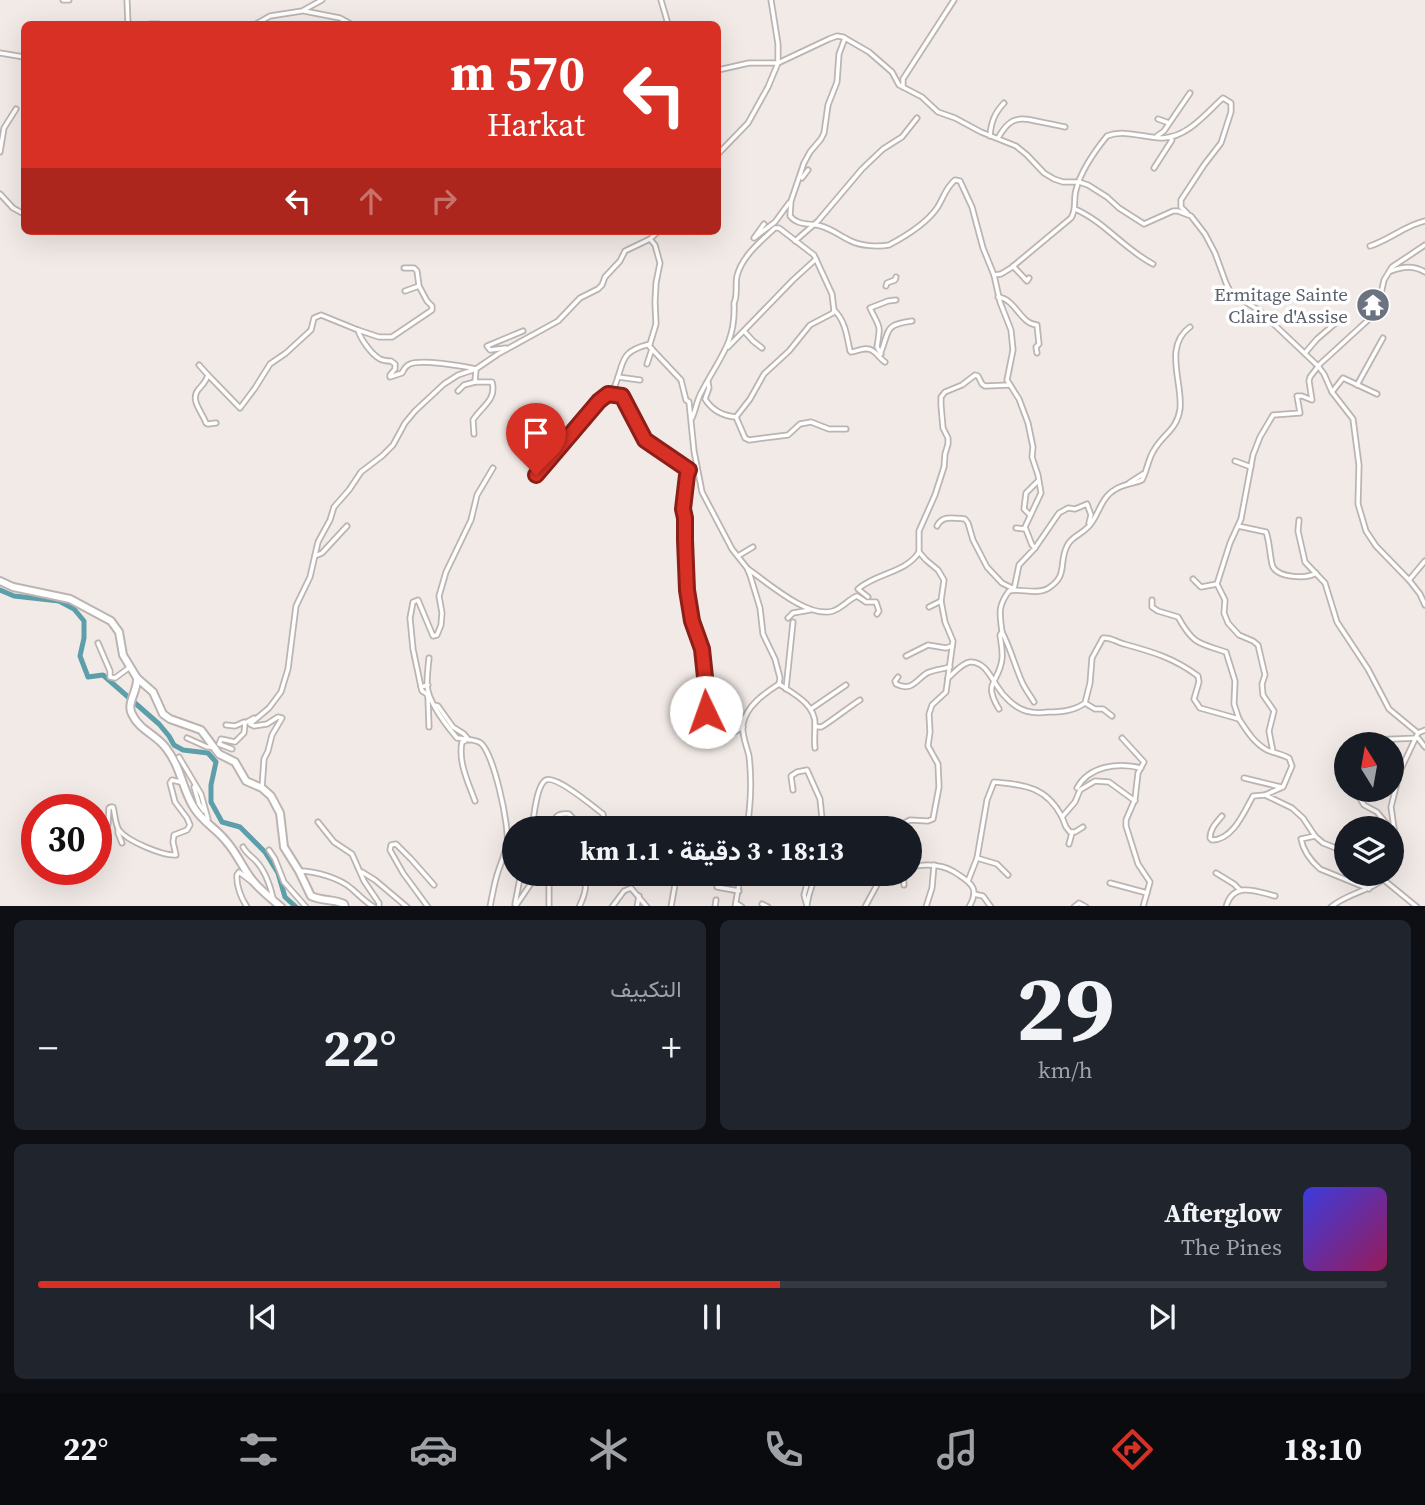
<!DOCTYPE html>
<html lang="ar">
<head>
<meta charset="utf-8">
<style>
  :root { --surface:#171b24; --page:#20242c; --text:#f1f3f6; --muted:#9ea1a6; --line:#363941; --accent:#d93025 }
  body { margin:0; font-family:"Source Serif 4",Vazirmatn,serif; background:var(--page); color:var(--text); direction:rtl; height:100vh; display:flex; flex-direction:column; font-size:26px; white-space:nowrap }
  * { box-sizing:border-box; margin:0 }
  p { font-size:23px; color:var(--muted) }
  .icon { flex:none; width:38px; height:38px; fill:none; stroke:currentColor; stroke-width:2; stroke-linecap:round; stroke-linejoin:round }
  .map { position:relative; height:906px; overflow:hidden; direction:ltr }
  .details { display:flex; flex-direction:column; gap:14px; padding:14px; background:#0d0f14; flex:1 }
  .details>* { flex:none }
  .top-card { position:absolute; left:21px; top:21px; width:700px; height:214px; border-radius:10px; box-shadow:0 7px 28px #0002; direction:rtl; background:#d93025; color:#fff; overflow:hidden }
  .needle { width:46px; rotate:349deg }
  .fabs { position:absolute; left:1334px; top:732px; display:grid; gap:14px }
  .fabs a { display:grid; place-items:center; width:70px; height:70px; border-radius:50%; background:var(--surface); box-shadow:0 7px 28px #0002; font-size:35px }
  .speed { position:absolute; left:21px; top:794px; display:flex; gap:14px; font-size:35px; font-weight:700; text-align:center }
  .speed>* { display:grid; place-content:center; width:91px; height:91px; border-radius:50%; background:var(--surface); box-shadow:0 7px 28px #0002; line-height:1 }
  .speed .limit { border:10px solid #d22; background:#fff; color:#111 }
  .pin { position:absolute; display:grid; place-items:center; width:60px; height:60px; color:#fff; margin:-72px -30px; border-radius:50% 50% 50% 0; rotate:-45deg; box-shadow:0 0 7px #0007 }
  .pin .icon { rotate:45deg }
  .me { position:absolute; width:77px; margin:-38px; rotate:357deg; stroke-linejoin:round; filter:drop-shadow(0 0 5px #0008) }
  .turn { display:flex; align-items:center; gap:24px; height:147px; padding:0 21px; font-size:32px }
  .turn .icon { width:91px; height:91px; stroke-width:2.5 }
  .turn b { display:block; font-size:49px; line-height:60px }
  .lanes { display:flex; align-items:center; height:66px; padding:0 21px; background:#0003; justify-content:center; gap:35px; direction:ltr }
  .lanes .off { opacity:.35 }
  .big { font-size:52px; font-weight:700; line-height:1.1 }
  .details .widget { flex:1; display:flex; flex-direction:column; justify-content:center; gap:10px; min-width:0; padding:0 24px; border-radius:10px; background:var(--page) }
  .details .dial { align-items:center; gap:0 }
  .dial b { font-size:91px; line-height:1 }
  .song { display:flex; align-items:center; gap:21px }
  .cover { width:84px; height:84px; border-radius:10px; background:linear-gradient(135deg,hsl(240 70% 55%),hsl(330 70% 35%)) }
  .played { height:7px; border-radius:4px; background:linear-gradient(90deg,var(--accent) 55%,var(--line) 55%) }
  .keys { display:flex; justify-content:space-around; direction:ltr }
  .heat { display:flex; justify-content:space-between; align-items:center; font-size:38px; direction:ltr }
  .details .tiles { flex:1; display:grid; gap:14px; grid-template-columns:1fr 1fr }
  .widget:last-child { grid-column:span 2 }
  .trip { position:absolute; left:502px; top:816px; width:420px; height:70px; border-radius:35px; background:var(--surface); box-shadow:0 7px 28px #0002; font-weight:700; line-height:70px; text-align:center; direction:rtl }
  .dock { display:flex; height:112px; justify-content:space-around; align-items:center; background:#090b0e; color:var(--muted) }
  .dock .icon { width:49px; height:49px }
  .dock .current { color:var(--accent) }
  .dock b { font-size:32px; color:var(--text) }
  .map>svg:first-child { display:block }
  .lines { fill:none; stroke-linecap:round; stroke-linejoin:round }
  .river { stroke:#5c9faa; stroke-width:5 }
  .street-casing { stroke:#bcb4b1; stroke-width:7 }
  .secondary-casing { stroke:#bcb4b1; stroke-width:10 }
  .street { stroke:#fff; stroke-width:3.5 }
  .secondary { stroke:#fff; stroke-width:6 }
  .route-casing { stroke:#8d1f18; stroke-width:18 }
  .route { stroke:#d93025; stroke-width:12 }
  .labels { text-anchor:middle; stroke-width:7; stroke-linejoin:round; paint-order:stroke }
  .worship-label { font-size:19px; fill:#5b616d; stroke:#fff; text-anchor:end }
</style>
</head>
<body>
<div class="map">
<svg width="1425" height="907" viewBox="0 0 1425 907">
  <rect width="100%" height="100%" fill="#f2eae6"/>
  <g class="lines">
    <path class="river" d="M0 590 14 596 59 601 74 609 84 621V638L80 656 88 677 103 675 159 724 169 736 174 745 183 750 208 753 216 762 211 785V802L222 822 240 827 265 852 278 873 285 897 296 907"/>
    <g class="street-casing">
      <g id="street">
        <path d="M63 0H69"/>
        <path d="M127 0 128 24"/>
        <path d="M661 0 668 24"/>
        <path d="M304 11 340 18 351 24"/>
        <path d="M150 24H159"/>
        <path d="M256 24 270 16 302 11 322 0"/>
        <path d="M845 38 839 54 837 82 828 105 824 133 821 139 810 152 804 163 791 201 790 216C798 226 810 223 821 226 832 229 840 236 851 241 861 246 878 247 889 245 906 236 926 224 937 208 943 199 946 187 955 180L960 181 972 207 983 248 994 275 1000 302 1011 330 1013 350 1007 380 1019 399 1028 423 1033 447 1032 457 1038 475 1041 493 1025 527 1032 545 1035 548 1019 565 1014 589 1002 583 987 567 973 540 968 523 965 519C954 518 942 515 937 526"/>
        <path d="M0 53 24 57"/>
        <path d="M718 70 749 63H778L829 39 837 36 843 37 869 52 892 72 899 85 922 97 938 112 955 118 981 132 1016 146 1027 155 1044 173 1054 179 1063 182H1079L1088 185 1107 197 1119 208 1144 224 1173 211H1178L1191 216 1205 234 1215 253 1226 283 1231 293 1260 311 1318 366 1324 374 1332 392 1353 419 1359 465 1358 504 1366 531 1376 546 1409 580 1420 594 1425 605"/>
        <path d="M903 87V79L954 0"/>
        <path d="M1158 119 1169 123"/>
        <path d="M990 136C991 121 995 113 1004 103"/>
        <path d="M1157 136 1164 131 1190 93"/>
        <path d="M998 138C1008 120 1016 116 1036 121 1046 123 1056 125 1065 127"/>
        <path d="M0 152 4 128 16 109"/>
        <path d="M718 154 748 123 768 87 778 63V44L771 0"/>
        <path d="M1154 168 1172 140 1170 137"/>
        <path d="M802 178 808 170"/>
        <path d="M0 194 13 208 24 214"/>
        <path d="M1075 209C1105 222 1124 249 1153 264"/>
        <path d="M764 224 754 238 775 222 789 203"/>
        <path d="M795 241 818 221 862 169 883 149 902 137 917 118"/>
        <path d="M1370 246C1389 240 1406 225 1425 221"/>
        <path d="M1013 266 1027 281 1029 278"/>
        <path d="M404 268H414L417 271 419 286"/>
        <path d="M1391 271C1403 266 1414 265 1425 272"/>
        <path d="M994 275 1001 274 1011 268 1071 218C1077 209 1073 200 1076 190 1081 170 1094 152 1107 136 1125 129 1145 138 1163 138 1188 137 1206 113 1223 98L1231 103V112L1221 143 1204 165 1181 200V207L1187 213"/>
        <path d="M886 286 887 283 895 280 896 277"/>
        <path d="M998 297C1016 299 1020 324 1037 325L1039 344 1036 347 1037 353"/>
        <path d="M358 330 379 337H392L432 310V306L427 301 419 286 405 291"/>
        <path d="M744 331 753 341 762 348"/>
        <path d="M650 344 656 324 655 302 656 283 660 263 655 245 650 239"/>
        <path d="M728 347 793 280 816 259"/>
        <path d="M506 348 490 350 487 346 523 331"/>
        <path d="M881 352C890 329 884 325 912 321"/>
        <path d="M1305 353 1317 339 1338 321"/>
        <path d="M881 354 877 347C881 323 880 329 870 308L888 301 896 300"/>
        <path d="M647 364 652 349"/>
        <path d="M199 365 208 375"/>
        <path d="M618 377 640 380"/>
        <path d="M708 382 709 388 705 399C712 410 723 416 736 417L750 399 764 374 789 351 810 325 833 313 834 310"/>
        <path d="M1357 385 1383 338"/>
        <path d="M614 388C625 362 618 352 650 344L649 346 681 380 686 400 689 402 694 451 702 492 732 549 747 568 750 575 760 608 763 634 775 659 780 678 779 684"/>
        <path d="M614 388 624 400 645 440 689 470 697 469"/>
        <path d="M458 391 464 385 475 382"/>
        <path d="M1332 392 1343 378 1377 394"/>
        <path d="M736 417 745 438 749 440 788 435 800 424 811 422 829 429H846"/>
        <path d="M692 418C696 409 697 399 702 391 719 358 736 343 734 303 738 295 735 285 737 276 742 256 761 241 775 228H779L814 255 832 294 834 310C845 320 847 336 850 351L851 352C858 351 867 346 873 351 878 354 880 359 885 362"/>
        <path d="M216 423 208 424 206 423C202 412 190 400 198 390 203 384 206 382 208 375L240 408 255 388 270 364 286 353 311 330 314 318 321 315 358 330C360 338 371 354 380 359 384 361 386 361 391 361L395 364V369L390 375V377L402 373C405 368 405 366 410 364 421 359 463 366 476 369L475 382H492C497 400 482 406 473 420L474 434"/>
        <path d="M1235 461 1251 467"/>
        <path d="M689 470 687 475 683 509 685 518V540L687 590 692 621 702 649 707 696 706 729C716 739 731 735 743 727"/>
        <path d="M536 475 599 401 614 388"/>
        <path d="M1129 483 1143 474"/>
        <path d="M1030 515 1024 509 1026 493 1038 481"/>
        <path d="M1299 520 1298 531 1305 562 1325 583 1337 622 1368 669 1389 709 1418 733"/>
        <path d="M1238 526 1266 532C1270 542 1270 561 1273 567 1279 578 1307 579 1316 573"/>
        <path d="M1016 528 1025 529"/>
        <path d="M1035 548 1059 513 1068 508 1075 509 1087 504 1091 515 1089 523"/>
        <path d="M315 556 322 553 347 526"/>
        <path d="M738 556 753 547"/>
        <path d="M748 569C767 582 808 619 833 611 842 608 849 599 857 596L866 602H876L879 611 877 614"/>
        <path d="M1193 579 1201 587 1217 584"/>
        <path d="M1409 580 1425 561"/>
        <path d="M868 597 858 589C876 573 906 573 919 552"/>
        <path d="M1152 600V607L1158 611 1178 617C1193 644 1198 643 1226 652L1235 681 1234 704 1239 719"/>
        <path d="M929 607 941 601"/>
        <path d="M788 618 793 613 810 610"/>
        <path d="M1002 632C1010 647 1015 666 1022 682 1025 689 1030 695 1034 702"/>
        <path d="M98 643 110 671V677L115 678 130 667"/>
        <path d="M906 656 928 645 946 648 952 646"/>
        <path d="M429 658C428 667 427 677 427 686 429 704 446 725 457 738 464 739 473 739 479 742 493 748 510 828 507 844 505 854 500 865 497 875 494 885 492 896 490 907"/>
        <path d="M898 677 895 681 896 684C912 692 916 680 927 673 933 670 943 669 950 667"/>
        <path d="M948 678C954 673 962 663 970 662 984 661 991 677 997 686 1003 696 1015 708 1026 711 1033 713 1041 713 1048 712 1061 712 1074 711 1085 703L1090 683 1092 658 1103 638C1111 637 1116 642 1124 644 1153 652 1174 658 1198 676L1199 682 1194 699 1200 708 1239 719C1247 731 1254 743 1267 750 1274 753 1282 754 1289 758L1292 766 1283 787 1265 795 1292 808 1303 818 1315 836 1323 843 1346 852"/>
        <path d="M779 684C794 694 816 705 815 725 815 733 814 740 815 748"/>
        <path d="M428 685 421 687 413 649 410 618 413 602 418 600 433 636 437 635 441 625 442 613 439 596 446 572 471 520 477 495 493 468"/>
        <path d="M421 687 422 691 427 694 428 698 429 727"/>
        <path d="M786 689 793 622"/>
        <path d="M1085 703 1095 709H1103L1112 716"/>
        <path d="M434 705 438 706 453 727 464 734 469 740"/>
        <path d="M811 709 846 685"/>
        <path d="M999 709C982 681 999 684 1002 659 1003 651 1001 643 1000 635L1002 632C1000 614 997 607 1009 591 1021 588 1035 595 1047 589 1069 576 1058 564 1067 546 1071 537 1080 535 1087 528 1099 518 1099 498 1116 489 1124 484 1133 484 1142 480 1147 471 1148 459 1154 450 1163 434 1177 430 1180 409 1183 383 1163 346 1190 327"/>
        <path d="M226 725 235 726 244 722"/>
        <path d="M815 726C817 727 819 727 821 727 825 726 853 704 860 700"/>
        <path d="M187 738 207 747H212"/>
        <path d="M1122 738 1144 762 1138 773 1135 799 1126 820V826L1138 864 1150 882 1143 907"/>
        <path d="M465 741 462 742C458 762 468 782 475 801"/>
        <path d="M1370 744 1371 740 1418 738 1425 747"/>
        <path d="M232 749 219 744 221 739 235 742 244 733 245 723 254 718"/>
        <path d="M1273 752 1269 731 1274 711 1263 695 1262 684 1265 675 1258 645 1253 641 1239 635 1228 623 1224 613 1225 600 1217 584 1230 543 1241 519 1253 455 1260 437 1273 415 1300 413 1297 396H1302L1312 400 1309 381 1310 377 1320 364 1367 321 1375 311 1379 303 1384 280 1392 267 1425 245"/>
        <path d="M179 757 201 794 208 819 206 822"/>
        <path d="M1244 778 1281 787"/>
        <path d="M194 787 199 804 204 811"/>
        <path d="M262 788 264 759 268 751 272 735 282 718 278 717 267 724 254 726 250 724 269 708 281 692 288 669 296 606 310 577 318 542 330 520 334 507 349 490 361 472 382 456 393 445 405 423 415 411 444 384 458 375 476 369 498 354 558 321 580 298 598 289 602 285 605 277 620 261 625 251 650 239 659 231"/>
        <path d="M1077 788C1089 766 1118 762 1141 768"/>
        <path d="M793 790 791 776 797 772 807 770 820 799 823 828"/>
        <path d="M1359 797 1364 805 1377 812 1390 828"/>
        <path d="M1222 816C1216 823 1210 829 1210 838L1212 840C1233 840 1244 812 1253 796L1265 795"/>
        <path d="M1062 817 1066 827 1070 832H1075L1083 827"/>
        <path d="M318 822 334 842 352 854 364 881 379 903V907"/>
        <path d="M108 824 109 808 111 807H113C115 814 115 824 119 830 127 841 163 856 176 855L173 842 174 835 187 830 190 825 187 818 175 802 170 783 172 780 184 783"/>
        <path d="M533 828C533 818 537 784 546 780 556 775 594 807 603 814L604 819 599 828"/>
        <path d="M552 828C554 816 558 813 569 814L582 828"/>
        <path d="M747 828C751 803 752 781 749 756 747 747 741 733 743 724 746 706 765 693 779 684"/>
        <path d="M894 828 910 820 928 821 933 819 939 787 938 764 928 746 930 732 929 714 932 705 946 692 953 641 945 622 941 601 944 580 938 570 926 560 919 552V531L935 495 944 467 945 454 948 444V438L943 428 941 405V397L945 392 962 385 975 375 978 376 982 384 985 386 1010 385"/>
        <path d="M118 829V833L122 843"/>
        <path d="M1315 836 1301 839C1303 850 1311 861 1320 869L1369 889"/>
        <path d="M1069 844 1072 833"/>
        <path d="M243 847C246 853 250 855 255 860 265 870 270 885 273 898"/>
        <path d="M269 850 275 859 284 882 306 907"/>
        <path d="M977 858 997 864 1008 875"/>
        <path d="M910 867C919 865 929 864 938 866 946 867 952 870 959 875 973 884 979 890 969 907"/>
        <path d="M299 871C315 871 340 878 352 889 359 895 365 902 374 907"/>
        <path d="M1391 871 1395 835 1391 807 1400 771 1418 733 1425 730"/>
        <path d="M362 872 375 880 407 907"/>
        <path d="M549 873V907"/>
        <path d="M903 873 904 885"/>
        <path d="M1216 873 1234 884 1240 890"/>
        <path d="M1384 880 1417 907"/>
        <path d="M968 881 977 858 987 800 994 782C1024 785 1046 786 1062 817L1075 802 1080 790 1095 781 1109 782 1135 801"/>
        <path d="M1110 883 1147 893"/>
        <path d="M717 887 739 891"/>
        <path d="M974 894 983 896 991 907"/>
        <path d="M736 903 742 907"/>
        <path d="M515 904 521 873"/>
        <path d="M762 904 768 907"/>
        <path d="M807 904 809 895 816 873"/>
        <path d="M807 906 804 895 810 873"/>
        <path d="M247 907C241 898 236 885 237 875L239 872 252 882"/>
        <path d="M428 907 403 873 390 850 391 845 396 844 411 859 434 885"/>
        <path d="M515 907 538 873"/>
        <path d="M579 907C585 895 588 885 583 873"/>
        <path d="M612 907 624 891 631 888 647 907"/>
        <path d="M637 907 639 896"/>
        <path d="M671 907 677 873"/>
        <path d="M715 907 716 900"/>
        <path d="M735 907 741 873"/>
        <path d="M865 907 878 883 894 873"/>
        <path d="M926 907 932 888 934 865"/>
        <path d="M1074 907 1079 903 1086 907"/>
        <path d="M1226 907C1233 881 1256 891 1275 896"/>
        <path d="M1331 907C1349 892 1374 891 1390 873"/>
      </g>
    </g>
    <g class="secondary-casing">
      <g id="secondary">
        <path d="M0 581 13 587 70 599 111 621 119 632 123 655 137 678 153 692 163 714 170 719 201 730 219 754 235 762 246 781 262 788 271 796 280 813 284 847 299 871 311 896C321 901 334 899 344 904L345 907"/>
        <path d="M137 678C138 691 126 703 132 714 139 730 157 735 166 748 181 767 182 788 193 806 201 821 216 828 226 841 237 853 243 869 253 881 261 891 272 899 281 907"/>
      </g>
    </g>
    <use href="#street" class="street"/>
    <use href="#secondary" class="secondary"/>
  </g>
  <g class="lines">
    <g class="route-casing">
      <path id="route" d="M536 475 599 401 608 394 622 396 645 440 689 470 687 475 683 509 685 518V540L687 590 692 621 702 649 707 696 706 712"/>
    </g>
    <use href="#route" class="route"/>
  </g>
  <defs>
    <g id="temple-disc" transform="scale(1.75)"><circle r="9.5" fill="#6b7280" stroke="#fff"/><path d="M0-6L5-2H3V0L6.5 2.5H4V6H1.5V3h-3V6H-4V2.5H-6.5L-3 0V-2H-5Z" fill="#fff"/></g>
  </defs>
  <g fill-rule="evenodd">
    <use href="#temple-disc" x="1373" y="305"/>
  </g>
  <g class="labels">
    <g class="worship-label">
      <text x="1348" y="301">Ermitage Sainte<tspan x="1348" dy="22">Claire d'Assise</tspan></text>
    </g>
  </g>
</svg>
<div class="fabs">
<a><svg class="needle" viewBox="-14 -14 28 28"><path d="M0-13l5 13h-10z" fill="#e53935"/><path d="M0 13l5-13h-10z" fill="#9ea1a6"/></svg></a>
<a><svg class="icon" aria-label="layers" viewBox="0 0 24 24"><path d="M12 4l9 5-9 5-9-5zM3 14l9 5 9-5"/></svg></a>
</div>
<div class="speed"><div class="limit">30</div></div>
<div class="pin" style="left:536px;top:475px;background:#d93025"><svg class="icon" aria-label="arrive" viewBox="0 0 24 24"><path d="M6 21V4h12l-3 4 3 4H6"/></svg></div>
<svg class="me" style="left:706px;top:712px" viewBox="-20 -20 40 40"><circle r="19" fill="#fff"/><path d="M0-13L10 11 0 6-10 11z" fill="#d93025"/></svg>
<div class="trip">18:13 · 3 دقيقة · 1.1 km</div>
<div class="top-card">
<div class="turn"><svg class="icon" aria-label="left" viewBox="0 0 24 24"><path d="M17 20v-9H6M10 6l-5 5 5 5"/></svg><div><b>570 m</b>Harkat</div></div>
<div class="lanes"><svg class="icon" aria-label="left" viewBox="0 0 24 24"><path d="M17 20v-9H6M10 6l-5 5 5 5"/></svg><svg class="icon off" aria-label="ahead" viewBox="0 0 24 24"><path d="M12 20V5M6 11l6-6 6 6"/></svg><svg class="icon off" aria-label="right" viewBox="0 0 24 24"><path d="M7 20v-9h11M14 6l5 5-5 5"/></svg></div>
</div>
</div>
<section class="details">
<div class="tiles">
<div class="widget dial"><b>29</b><p>km/h</p></div>
<div class="widget"><p>التكييف</p>
<div class="heat"><a>−</a><b class="big">22°</b><a>+</a></div>
</div>
<div class="widget">
<div class="song"><i class="cover"></i><div><b>Afterglow</b><p>The Pines</p></div></div>
<div class="played"></div>
<div class="keys"><svg class="icon" aria-label="previous" viewBox="0 0 24 24"><path d="M18 5L8 12l10 7zM5 5v14"/></svg><svg class="icon" aria-label="pause" viewBox="0 0 24 24"><path d="M8 5v14M16 5v14"/></svg><svg class="icon" aria-label="next" viewBox="0 0 24 24"><path d="M6 5l10 7-10 7zM19 5v14"/></svg></div>
</div>
</div>
</section>
<nav class="dock">
<b>18:10</b>
<svg class="icon current" aria-label="directions" viewBox="0 0 24 24"><path d="M12 3l9 9-9 9-9-9zM9 14v-3h6M13 9l2 2-2 2"/></svg>
<svg class="icon" aria-label="music" viewBox="0 0 24 24"><path d="M9 18V5l10-2v13"/><circle cx="6" cy="18" r="3"/><circle cx="16" cy="16" r="3"/></svg>
<svg class="icon" aria-label="phone" viewBox="0 0 24 24"><path d="M5 4h4l2 5-3 2q2 4 5 5l2-3 5 2v4C11 20 4 13 5 4z"/></svg>
<svg class="icon" aria-label="climate" viewBox="0 0 24 24"><path d="M12 3v18M4 7l16 10M4 17L20 7"/></svg>
<svg class="icon" aria-label="car" viewBox="0 0 24 24"><path d="M5 17H2v-5l4-1 3-4h7l3 4 3 1v5h-3M9 17h6M6 11h13"/><circle cx="7" cy="17" r="2"/><circle cx="17" cy="17" r="2"/></svg>
<svg class="icon" aria-label="filters" viewBox="0 0 24 24"><path d="M4 7h16M4 17h16"/><circle cx="9" cy="7" r="2"/><circle cx="15" cy="17" r="2"/></svg>
<b>22°</b>
</nav>
</body>
</html>
